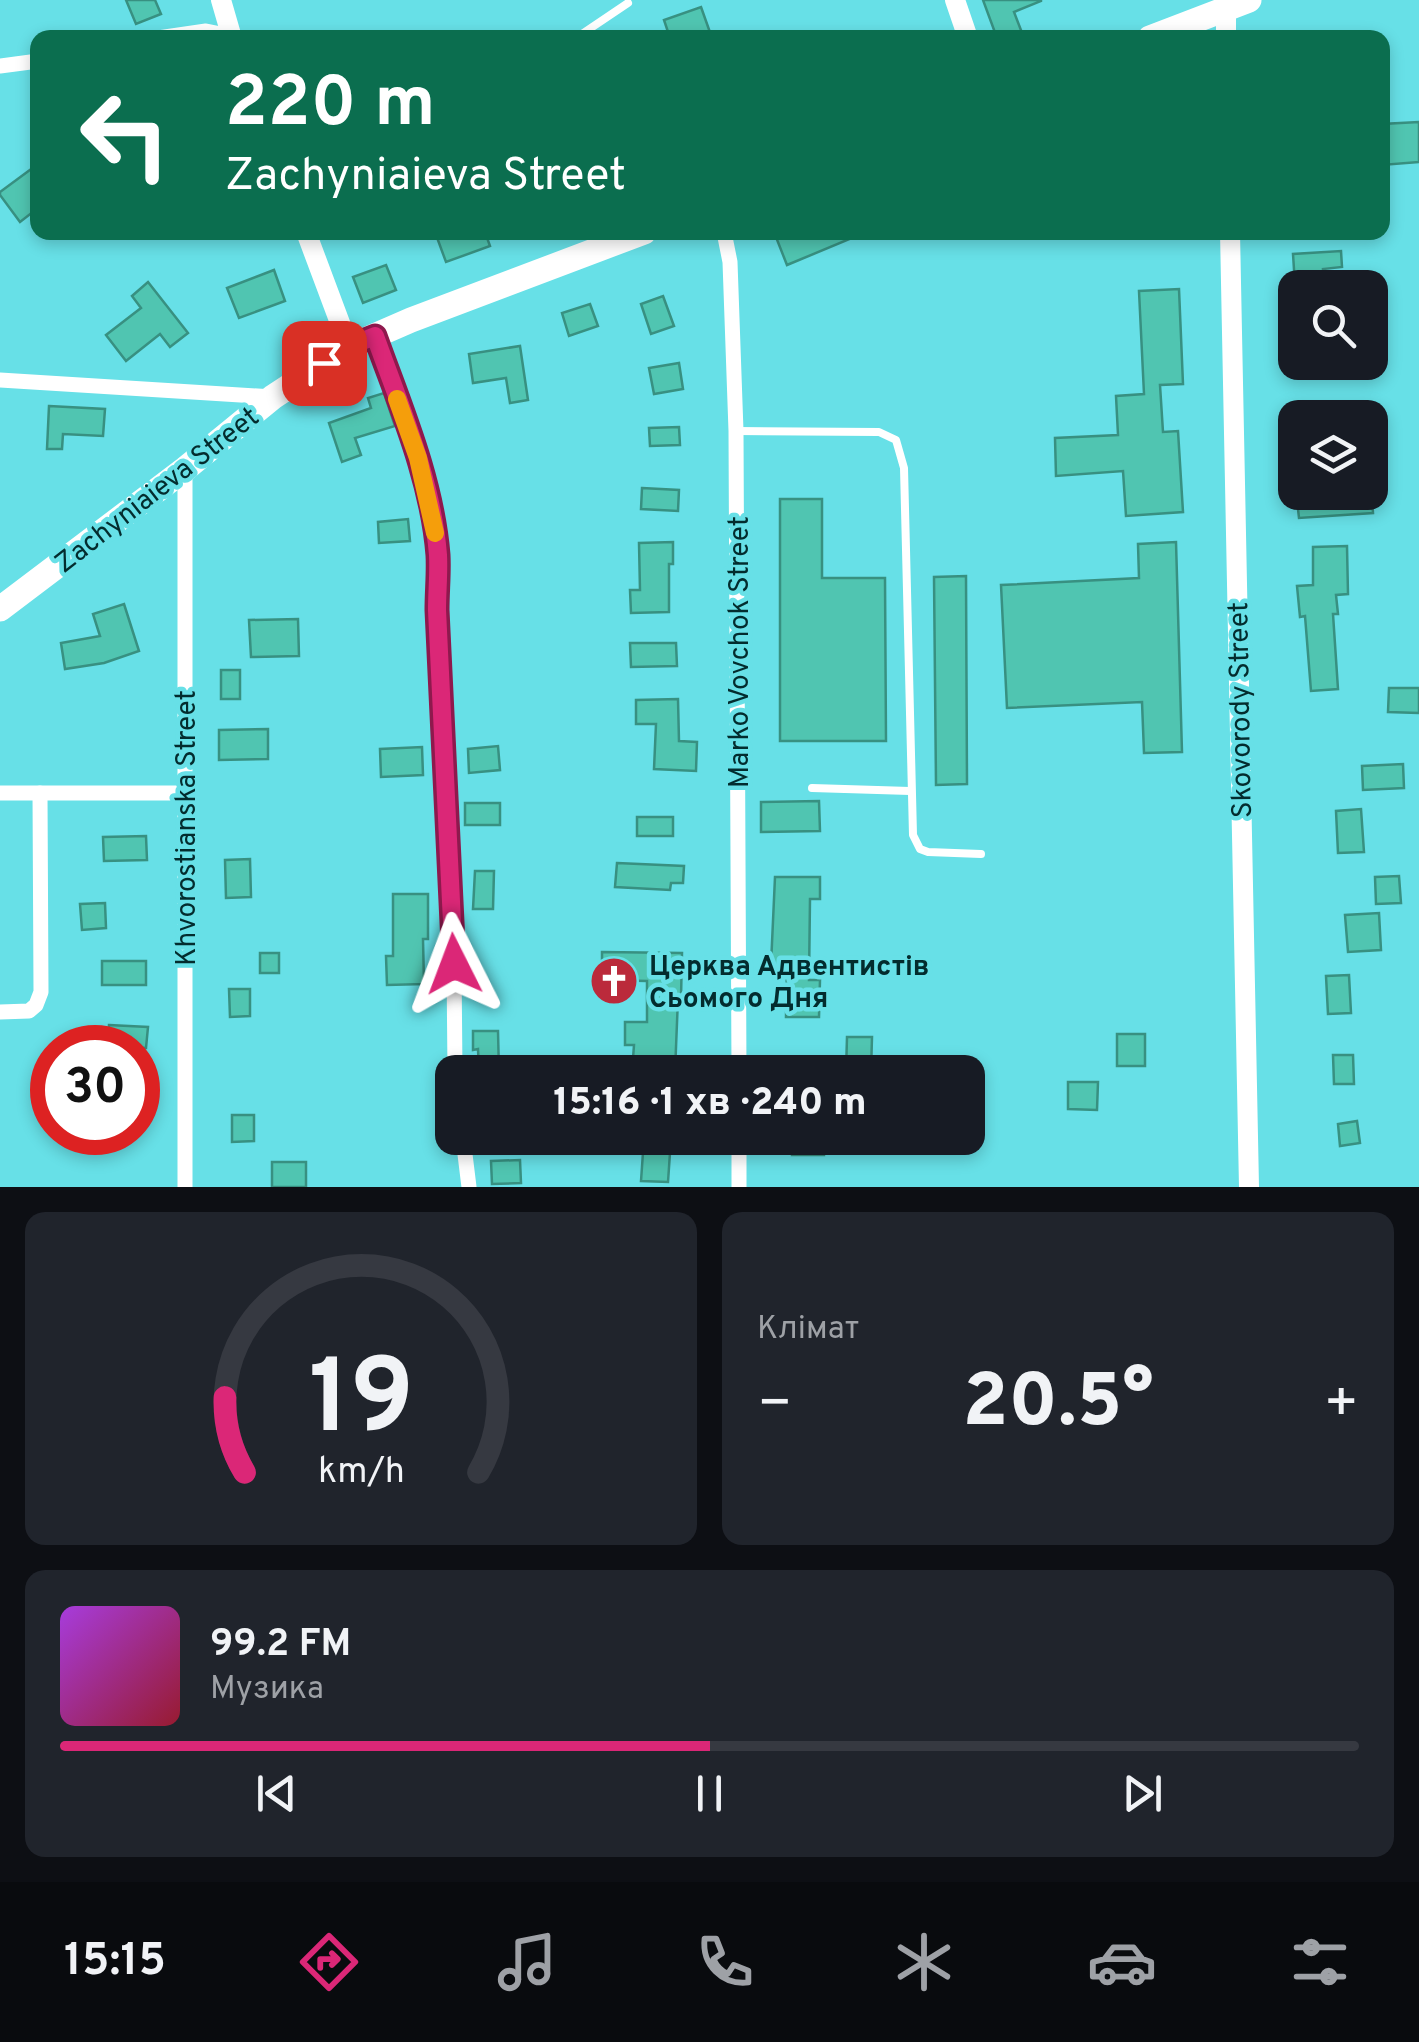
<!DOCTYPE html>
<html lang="uk">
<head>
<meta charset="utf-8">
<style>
  :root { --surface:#171b24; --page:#20242c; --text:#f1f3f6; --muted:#9ea1a6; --line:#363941; --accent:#db2777 }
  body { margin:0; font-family:Overpass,sans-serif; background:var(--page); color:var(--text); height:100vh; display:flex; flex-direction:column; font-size:38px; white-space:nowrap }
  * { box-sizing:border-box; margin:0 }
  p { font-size:32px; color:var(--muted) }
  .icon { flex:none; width:55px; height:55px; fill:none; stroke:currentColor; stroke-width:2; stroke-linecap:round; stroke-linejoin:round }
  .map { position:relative; height:1187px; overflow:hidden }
  .drawer { display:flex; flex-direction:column; gap:25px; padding:25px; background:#0d0f14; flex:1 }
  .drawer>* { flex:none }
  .hud { position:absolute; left:30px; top:30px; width:1360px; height:210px; border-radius:20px; box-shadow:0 5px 15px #0003; background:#0b6e4f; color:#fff; overflow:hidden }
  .fabs { position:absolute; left:1278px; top:270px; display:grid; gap:20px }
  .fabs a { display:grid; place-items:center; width:110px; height:110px; border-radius:20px; background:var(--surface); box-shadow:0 5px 15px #0003; font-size:50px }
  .speed { position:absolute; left:30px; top:1025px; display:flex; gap:20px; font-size:50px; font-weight:700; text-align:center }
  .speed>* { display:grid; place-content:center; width:130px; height:130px; border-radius:50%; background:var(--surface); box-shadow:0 5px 15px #0003; line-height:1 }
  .speed .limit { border:15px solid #d22; background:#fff; color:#111 }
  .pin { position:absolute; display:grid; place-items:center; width:85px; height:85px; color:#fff; margin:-42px; border-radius:20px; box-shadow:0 5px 15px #0006 }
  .me { position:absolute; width:110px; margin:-55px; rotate:357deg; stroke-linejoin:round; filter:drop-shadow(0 0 8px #0008) }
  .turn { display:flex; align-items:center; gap:35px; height:210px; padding:0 30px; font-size:45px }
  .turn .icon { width:130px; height:130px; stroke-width:2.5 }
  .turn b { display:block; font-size:70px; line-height:85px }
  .big { font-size:75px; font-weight:800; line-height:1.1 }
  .drawer .widget { flex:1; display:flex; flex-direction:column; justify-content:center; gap:15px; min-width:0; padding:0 35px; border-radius:20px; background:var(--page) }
  .drawer .dial { align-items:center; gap:0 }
  .dial svg { height:260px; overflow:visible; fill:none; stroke:var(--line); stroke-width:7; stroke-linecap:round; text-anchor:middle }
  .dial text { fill:var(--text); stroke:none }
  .song { display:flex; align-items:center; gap:30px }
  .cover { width:120px; height:120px; border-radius:15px; background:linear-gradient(135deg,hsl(280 70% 55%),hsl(350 70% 35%)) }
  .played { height:10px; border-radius:5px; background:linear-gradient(90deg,var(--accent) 50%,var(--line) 50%) }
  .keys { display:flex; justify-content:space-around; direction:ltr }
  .heat { display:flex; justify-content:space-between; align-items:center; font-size:55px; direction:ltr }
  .drawer .tiles { flex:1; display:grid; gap:25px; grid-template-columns:1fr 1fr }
  .widget:last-child { grid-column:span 2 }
  .trip { position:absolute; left:435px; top:1055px; width:550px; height:100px; border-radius:20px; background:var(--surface); box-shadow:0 5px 15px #0003; font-weight:800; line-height:100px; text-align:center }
  .menu { display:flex; height:160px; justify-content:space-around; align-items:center; background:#090b0e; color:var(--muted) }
  .menu .icon { width:70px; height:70px }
  .menu .active { color:var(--accent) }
  .menu b { font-size:45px; color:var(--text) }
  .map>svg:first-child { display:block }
  .building { fill:#50c5b1; stroke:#389081; stroke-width:2.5 }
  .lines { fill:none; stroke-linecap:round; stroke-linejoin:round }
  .service { stroke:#fff; stroke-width:8 }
  .minor { stroke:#fff; stroke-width:15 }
  .tertiary { stroke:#fff; stroke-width:20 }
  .primary { stroke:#fff; stroke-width:25 }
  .route-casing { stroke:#8e194d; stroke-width:25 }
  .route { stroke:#db2777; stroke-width:18 }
  .slow { stroke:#f59e0b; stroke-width:18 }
  .labels { text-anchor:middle; stroke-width:9; stroke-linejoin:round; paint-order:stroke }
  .street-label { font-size:28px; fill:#032c2e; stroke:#67e0e7 }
  .poi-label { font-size:28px; font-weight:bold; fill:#032c2e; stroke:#67e0e7; text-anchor:start }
</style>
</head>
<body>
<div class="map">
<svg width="1419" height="1187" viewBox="0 0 1419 1187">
  <rect width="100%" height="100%" fill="#67e0e7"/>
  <g class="building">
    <path d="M126 0H155L161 14 136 24Z"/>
    <path d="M983 0H1041V1L1014 12 1024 38H997Z"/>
    <path d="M701 7 712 38H670L664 20Z"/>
    <path d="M1419 122V162L1382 165V124Z"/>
    <path d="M38 164V208L20 222 0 195V192Z"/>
    <path d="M435 232H485L490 246 446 262Z"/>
    <path d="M774 232H864V233L787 265Z"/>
    <path d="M1341 251 1342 267 1323 269 1324 283 1295 285 1293 254Z"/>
    <path d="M386 265 396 290 363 303 353 277Z"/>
    <path d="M274 270 285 301 239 318 227 288Z"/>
    <path d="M148 282 188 333 170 347 160 334 126 361 106 335 141 308 132 296Z"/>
    <path d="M1179 289 1183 384 1160 385 1163 432 1178 431 1183 512 1126 516 1123 471 1056 476 1055 438 1118 435 1116 396 1144 394 1139 291Z"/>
    <path d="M663 296 674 326 651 334 641 304Z"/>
    <path d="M590 304 598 326 569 336 562 313Z"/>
    <path d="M520 346 528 400 510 403 506 378 473 383 469 354Z"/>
    <path d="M679 363 683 389 654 394 649 368Z"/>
    <path d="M384 393 395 426 355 438 361 455 342 462 329 423 371 408 368 398Z"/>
    <path d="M49 406 105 409 103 436 63 434 62 449H47Z"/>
    <path d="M679 427 680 445 650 446 649 428Z"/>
    <path d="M642 488 679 490 678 511 641 509Z"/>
    <path d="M1316 492H1342V498L1372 497 1373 513 1299 518 1297 500 1316 499Z"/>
    <path d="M780 499H822V578H885L886 741H780Z"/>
    <path d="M408 519 410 541 379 543 378 522Z"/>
    <path d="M673 542V564H669V612L631 613 630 590H640L639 543Z"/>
    <path d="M1176 542 1182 752 1144 753 1142 702 1007 708 1001 585 1139 578 1138 544Z"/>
    <path d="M1347 546 1348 594 1336 595 1338 614H1333L1338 689 1311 691 1305 616 1300 617 1297 586 1313 585V547Z"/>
    <path d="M966 576 967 784 936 785 934 577Z"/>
    <path d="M124 604 139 651 104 663 65 669 61 643 100 636 93 614Z"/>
    <path d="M298 619 299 656 251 657 249 620Z"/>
    <path d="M630 643H676L677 666 631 667Z"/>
    <rect x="221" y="670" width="19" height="29"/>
    <path d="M1389 688H1419V713L1388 712Z"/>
    <path d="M678 699 679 741 697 742 696 771 654 769 656 724H636V700Z"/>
    <path d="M268 729V759L219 760V730Z"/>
    <path d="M498 746 500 770 469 773 468 749Z"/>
    <path d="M422 747 423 775 381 777 380 749Z"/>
    <path d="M1403 764 1404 788 1363 790 1362 766Z"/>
    <path d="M819 801 820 831 761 832V802Z"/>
    <rect x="465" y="803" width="35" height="22"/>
    <path d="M1361 809 1364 852 1338 853 1336 811Z"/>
    <rect x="637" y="817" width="36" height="19"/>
    <path d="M146 836 147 860 104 861 103 837Z"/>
    <path d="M250 859 251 897 226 898 225 860Z"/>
    <path d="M617 863 684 866 683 883H671L670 890 615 887Z"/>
    <path d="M475 871H494L493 909H473Z"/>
    <path d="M1399 876 1401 903 1376 904 1375 877Z"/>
    <path d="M775 877H820V899H810L809 980H820L819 1017H786L787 965H771Z"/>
    <path d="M393 894H428V939H423L424 984 387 985 386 956H393Z"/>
    <path d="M105 903 106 928 82 930 80 904Z"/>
    <path d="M1379 913 1381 950 1348 952 1345 915Z"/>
    <path d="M602 952 682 953 681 998H678L675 1072H632L634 1045H625V1022H647V981L602 980Z"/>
    <rect x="260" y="953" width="19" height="20"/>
    <rect x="102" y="961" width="44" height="24"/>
    <path d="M1349 975 1351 1013 1328 1014 1326 976Z"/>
    <path d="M229 989H250V1016L230 1017Z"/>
    <path d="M109 1025 148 1027 146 1048 108 1046Z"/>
    <path d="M473 1031H498L499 1072H479L478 1049 473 1050Z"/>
    <rect x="1117" y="1034" width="28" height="32"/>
    <path d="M847 1037H872L871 1072H846Z"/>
    <path d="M1333 1055H1353L1354 1084H1334Z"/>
    <path d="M1068 1082H1098L1097 1110 1068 1109Z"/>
    <path d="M232 1115H254V1141L232 1142Z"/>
    <path d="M1357 1121 1360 1143 1340 1146 1338 1124Z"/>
    <path d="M644 1138H671L668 1182 641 1181Z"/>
    <path d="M792 1138H825L824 1155H792Z"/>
    <path d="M520 1160 521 1183 492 1184 491 1161Z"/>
    <rect x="272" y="1162" width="34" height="25"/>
  </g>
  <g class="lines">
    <g class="service">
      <path d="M481 38 525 34 537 38"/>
      <path d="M576 38 628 3"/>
      <path d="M736 431 879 432 896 440 904 468 913 835 920 849 928 852 981 854"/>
      <path d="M812 788 910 791"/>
    </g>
    <g class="minor">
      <path d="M158 38 206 31 231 36"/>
      <path d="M0 66 38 61"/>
      <path d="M724 232 730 262 736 431 739 1072"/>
      <path d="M375 336C400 407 432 479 437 555 439 573 437 592 437 610L454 964 455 1072"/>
      <path d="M0 380 273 397"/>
      <path d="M185 469V1187"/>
      <path d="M0 793H185"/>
      <path d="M0 1012 29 1011 36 1005 41 992 40 793"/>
      <path d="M463 1138 469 1187"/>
      <path d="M739 1187V1138"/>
    </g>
    <g class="tertiary">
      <path d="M221 0 232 38"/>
      <path d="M955 0 968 38"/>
      <path d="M1226 10V38"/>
      <path d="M306 232 349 347"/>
      <path d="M1230 232 1249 1187"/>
    </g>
    <g class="primary">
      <path d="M1150 38 1249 0"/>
      <path d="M0 609 185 469 273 397 349 347 411 320 644 232"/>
    </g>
  </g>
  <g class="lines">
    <g class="route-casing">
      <path id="route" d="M324 363 350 346 375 336C400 406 432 479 438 555 439 573 437 591 437 610L454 964"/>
    </g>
    <use href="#route" class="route"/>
    <path class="slow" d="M397 399 418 458 435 533"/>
  </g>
  <defs>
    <g id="church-disc" transform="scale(2.5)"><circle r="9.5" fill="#bb2a3b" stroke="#67e0e7"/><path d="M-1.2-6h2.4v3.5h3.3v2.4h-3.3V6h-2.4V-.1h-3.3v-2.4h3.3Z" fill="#fff"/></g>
  </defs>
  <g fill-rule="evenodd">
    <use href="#church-disc" x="614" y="981"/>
  </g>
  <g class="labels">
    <g class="street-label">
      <text transform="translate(156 489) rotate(-38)" y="10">Zachyniaieva Street</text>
      <text transform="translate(738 652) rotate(-90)" y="10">Marko Vovchok Street</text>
      <text transform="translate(1239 710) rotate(-91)" y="10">Skovorody Street</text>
      <text transform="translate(185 828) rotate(-90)" y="10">Khvorostianska Street</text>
    </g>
    <g class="poi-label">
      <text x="649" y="975">Церква Адвентистів<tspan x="649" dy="32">Сьомого Дня</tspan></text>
    </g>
  </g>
</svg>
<div class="fabs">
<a><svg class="icon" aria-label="search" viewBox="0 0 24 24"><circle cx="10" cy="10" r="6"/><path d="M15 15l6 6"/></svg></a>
<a><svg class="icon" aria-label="layers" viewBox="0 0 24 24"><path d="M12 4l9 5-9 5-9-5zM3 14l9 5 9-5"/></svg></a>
</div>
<div class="speed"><div class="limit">30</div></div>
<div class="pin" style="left:324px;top:363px;background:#d93025"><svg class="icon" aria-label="arrive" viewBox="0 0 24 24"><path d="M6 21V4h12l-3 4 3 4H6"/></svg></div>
<svg class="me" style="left:454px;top:964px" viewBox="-20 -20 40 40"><path d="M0-17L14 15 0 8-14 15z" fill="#db2777" stroke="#fff" stroke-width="4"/></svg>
<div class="trip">15:16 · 1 хв · 240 m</div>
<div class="hud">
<div class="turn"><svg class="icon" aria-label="left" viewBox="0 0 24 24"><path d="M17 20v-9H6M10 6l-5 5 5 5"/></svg><div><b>220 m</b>Zachyniaieva Street</div></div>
</div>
</div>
<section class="drawer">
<div class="tiles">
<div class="widget dial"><svg viewBox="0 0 100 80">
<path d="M14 69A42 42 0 1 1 86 69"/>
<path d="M14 69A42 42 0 0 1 8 46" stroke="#db2777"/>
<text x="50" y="56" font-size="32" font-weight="700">19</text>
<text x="50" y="72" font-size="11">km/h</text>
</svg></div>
<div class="widget"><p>Клімат</p>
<div class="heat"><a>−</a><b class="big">20.5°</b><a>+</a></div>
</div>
<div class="widget">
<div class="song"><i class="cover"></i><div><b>99.2 FM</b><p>Музика</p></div></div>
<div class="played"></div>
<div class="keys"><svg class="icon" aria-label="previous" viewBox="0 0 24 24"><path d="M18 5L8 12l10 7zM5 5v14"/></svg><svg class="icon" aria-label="pause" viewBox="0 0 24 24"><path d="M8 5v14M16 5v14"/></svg><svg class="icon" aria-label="next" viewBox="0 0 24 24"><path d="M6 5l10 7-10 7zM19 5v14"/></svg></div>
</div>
</div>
</section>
<nav class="menu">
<b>15:15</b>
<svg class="icon active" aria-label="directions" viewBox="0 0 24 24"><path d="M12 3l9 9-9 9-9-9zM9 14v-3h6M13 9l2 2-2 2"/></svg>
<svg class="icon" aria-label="music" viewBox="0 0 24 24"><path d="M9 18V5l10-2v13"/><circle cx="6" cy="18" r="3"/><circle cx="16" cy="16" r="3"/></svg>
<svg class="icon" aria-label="phone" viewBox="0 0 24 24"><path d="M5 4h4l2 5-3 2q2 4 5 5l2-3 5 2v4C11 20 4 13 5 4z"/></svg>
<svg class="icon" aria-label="climate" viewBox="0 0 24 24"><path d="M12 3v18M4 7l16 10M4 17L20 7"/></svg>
<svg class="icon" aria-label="car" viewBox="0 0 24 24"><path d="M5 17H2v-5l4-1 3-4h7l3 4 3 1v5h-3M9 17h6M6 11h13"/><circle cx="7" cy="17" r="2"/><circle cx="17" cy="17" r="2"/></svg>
<svg class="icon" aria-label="filters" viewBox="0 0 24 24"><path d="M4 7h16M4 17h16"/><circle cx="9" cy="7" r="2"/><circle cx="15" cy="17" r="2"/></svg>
</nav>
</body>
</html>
